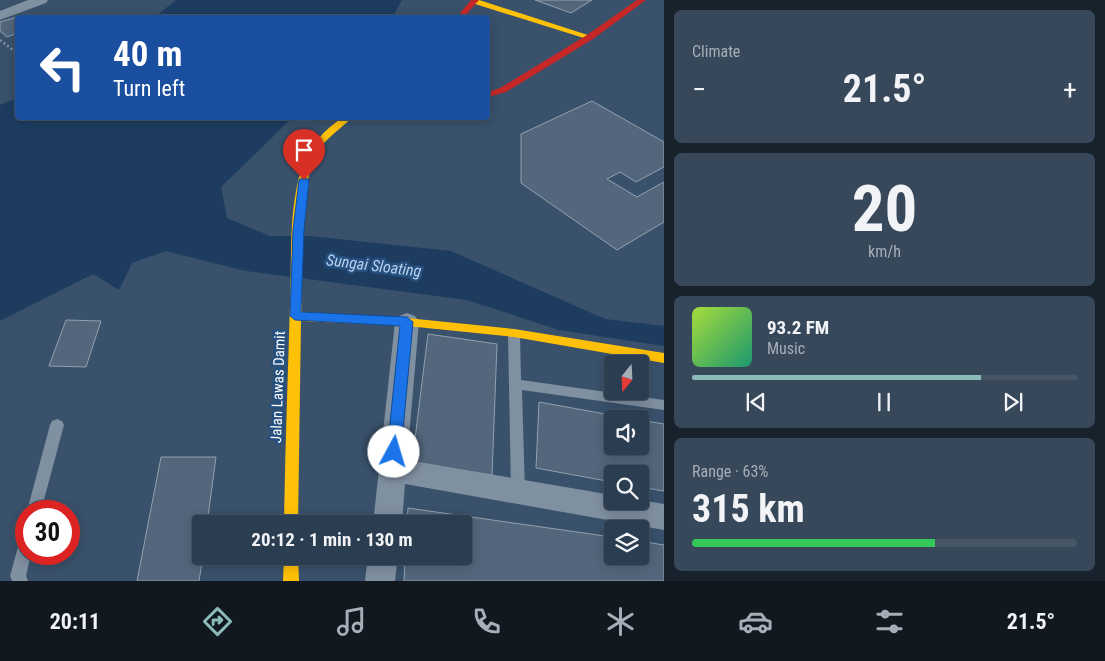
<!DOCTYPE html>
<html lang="en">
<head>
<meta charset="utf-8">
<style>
  :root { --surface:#2b3d50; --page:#37485a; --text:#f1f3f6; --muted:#a6aeb7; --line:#475667; --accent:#8bbbb9 }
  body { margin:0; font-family:"Roboto Condensed",sans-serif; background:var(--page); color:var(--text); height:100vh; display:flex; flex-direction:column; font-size:19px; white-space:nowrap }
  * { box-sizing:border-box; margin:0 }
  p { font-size:16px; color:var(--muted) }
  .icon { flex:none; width:28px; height:28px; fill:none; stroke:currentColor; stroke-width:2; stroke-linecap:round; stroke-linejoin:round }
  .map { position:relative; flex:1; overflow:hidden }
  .details { display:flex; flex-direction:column; gap:10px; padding:10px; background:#18222c; width:441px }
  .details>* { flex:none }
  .banner { position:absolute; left:15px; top:15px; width:475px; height:105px; border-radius:5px; box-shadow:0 2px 12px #0003,0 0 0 1px var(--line); background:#1a4fa0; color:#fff; overflow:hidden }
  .needle { width:32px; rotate:198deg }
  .buttons { position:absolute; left:604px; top:355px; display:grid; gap:10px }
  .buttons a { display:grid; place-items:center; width:45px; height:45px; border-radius:5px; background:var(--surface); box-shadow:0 2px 12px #0003,0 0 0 1px var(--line); font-size:25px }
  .speed { position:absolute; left:15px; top:500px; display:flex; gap:10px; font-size:25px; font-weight:700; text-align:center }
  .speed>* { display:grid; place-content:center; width:65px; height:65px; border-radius:50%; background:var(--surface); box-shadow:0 2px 12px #0003,0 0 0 1px var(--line); line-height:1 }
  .speed .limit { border:8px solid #d22; background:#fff; color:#111 }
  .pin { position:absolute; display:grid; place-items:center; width:42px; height:42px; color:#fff; margin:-51px -21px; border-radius:50% 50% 50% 0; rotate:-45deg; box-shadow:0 0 5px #0007 }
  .pin .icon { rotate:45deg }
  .me { position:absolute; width:55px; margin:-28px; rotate:6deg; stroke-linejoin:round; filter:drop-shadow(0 0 4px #0008) }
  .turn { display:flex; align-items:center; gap:18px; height:105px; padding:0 15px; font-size:22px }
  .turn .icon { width:65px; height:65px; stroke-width:2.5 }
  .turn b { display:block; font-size:35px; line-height:42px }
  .big { font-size:38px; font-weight:700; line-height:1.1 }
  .details .widget { flex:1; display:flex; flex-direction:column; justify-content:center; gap:8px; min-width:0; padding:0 18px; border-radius:8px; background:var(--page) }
  .details .dial { align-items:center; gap:0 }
  .dial b { font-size:65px; line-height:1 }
  .song { display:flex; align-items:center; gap:15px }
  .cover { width:60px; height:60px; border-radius:8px; background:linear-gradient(135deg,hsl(80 70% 55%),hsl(160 70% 35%)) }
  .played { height:5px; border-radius:2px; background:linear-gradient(90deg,var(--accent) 75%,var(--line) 75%) }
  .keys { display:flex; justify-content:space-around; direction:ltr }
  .heat { display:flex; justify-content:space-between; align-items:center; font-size:28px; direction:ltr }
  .charge { height:8px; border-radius:4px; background:linear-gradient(90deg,#34c759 63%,var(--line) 0) }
  .trip { position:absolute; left:192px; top:515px; width:280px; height:50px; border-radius:5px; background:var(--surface); box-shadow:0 2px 12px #0003,0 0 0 1px var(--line); font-weight:700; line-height:50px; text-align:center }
  .dock { display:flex; height:80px; justify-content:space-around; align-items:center; background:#111820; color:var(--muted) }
  .dock .icon { width:35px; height:35px }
  .dock .current { color:var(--accent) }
  .dock b { font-size:22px; color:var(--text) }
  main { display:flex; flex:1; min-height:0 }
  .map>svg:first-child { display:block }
  .water { fill:#1d3c60 }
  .building { fill:#53667b; stroke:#92a1b0 }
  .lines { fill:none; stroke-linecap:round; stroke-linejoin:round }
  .path { stroke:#7f90a1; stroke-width:2.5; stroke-dasharray:2 2.5; stroke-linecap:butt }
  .lane { fill:#7f90a1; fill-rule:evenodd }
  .street { fill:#7f90a1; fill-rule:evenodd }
  .slow { fill:#ffc107; fill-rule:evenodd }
  .jam { fill:#c62828; fill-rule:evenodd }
  .route { fill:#1a73e8; stroke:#114b97 }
  .labels { text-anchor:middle; stroke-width:5; stroke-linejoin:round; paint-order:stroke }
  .street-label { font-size:15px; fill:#fff; stroke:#25507f }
  .water-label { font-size:16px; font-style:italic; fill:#b7d2ed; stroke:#25507f }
</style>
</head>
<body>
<main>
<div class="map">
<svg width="664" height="581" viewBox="0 0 664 581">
  <rect width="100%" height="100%" fill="#39516b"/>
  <g class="water">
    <path d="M176 0H402L393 16 388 17H155Z"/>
    <path d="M17 98 18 118H292L221 187 227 218 270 236H310L451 251 605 319 664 326V346L559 330 467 300 246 271 166 251 132 263 119 290 93 274 0 321V105Z"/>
  </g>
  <g class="building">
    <path d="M535 0H592L571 13Z"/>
    <path d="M17 17 18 33 7 37 0 31V22Z"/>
    <path d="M592 101 664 142V167L636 182 620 172 607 179 637 197 664 182V222L617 250 521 183V134Z"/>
    <path d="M66 320 101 321 86 367 49 366Z"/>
    <path d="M428 334 497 344 492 475 412 463Z"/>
    <path d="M539 402 633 419H612V446H640V420L664 424V491L640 487V474H612V482L536 468Z"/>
    <path d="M161 457H216L207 524H201L203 556 199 581H137Z"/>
    <path d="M408 508 612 537V556H640V541L664 545V581H404L405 556H464V524H407Z"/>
  </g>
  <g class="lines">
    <path class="path" d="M0 40 18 54"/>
    <g class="lane">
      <path d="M514 329 518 330 520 333 521 380 664 400V410L522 390 525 492 523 496 518 498 513 496 511 492 508 333 510 330Z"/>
      <path d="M57 419 62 421 64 425 41 511H27L50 425 52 421Z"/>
      <path d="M26 536V554H31L26 576 28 581H12L10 576 19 543 21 538Z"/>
    </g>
    <g class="street">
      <path d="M28 0H48L46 3 0 20V11Z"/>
      <path d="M407 313 415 316 419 322 407 460 612 495V501H640V500L664 504V530L405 484 402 524H373L395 322 399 316Z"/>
      <path d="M368 556H398L395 581H365Z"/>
    </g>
    <g class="slow">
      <path d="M472 0H479L594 37 587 39 472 3Z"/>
      <path d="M342 118H351C342 128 330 135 321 147 295 187 303 265 302 312L407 318 514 329 664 353V363L514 337 407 326 301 321 298 524H284C285 450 288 376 290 303 292 258 288 211 302 167 309 146 324 130 342 118Z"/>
      <path d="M284 556H298L299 581H283Z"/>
    </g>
    <g class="jam">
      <path d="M471 0H479L463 18H456Z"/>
      <path d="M637 0H646L593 39 506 92 488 97V92L500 88 587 35Z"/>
    </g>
  </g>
  <path class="route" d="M304 177 309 180 304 230 301 312 407 317 413 322 401 452 399 457 394 458 389 457 387 452 400 326 295 320 290 316 293 230 299 180Z"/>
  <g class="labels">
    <g class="street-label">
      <text transform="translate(278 387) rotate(-88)" y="5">Jalan Lawas Damit</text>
    </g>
    <g class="water-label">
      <text transform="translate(374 265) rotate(7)" y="6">Sungai Sloating</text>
    </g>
  </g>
</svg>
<div class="buttons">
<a><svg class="needle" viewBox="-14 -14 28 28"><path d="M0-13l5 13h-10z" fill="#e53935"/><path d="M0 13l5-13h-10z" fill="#a6aeb7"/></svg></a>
<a><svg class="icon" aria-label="sound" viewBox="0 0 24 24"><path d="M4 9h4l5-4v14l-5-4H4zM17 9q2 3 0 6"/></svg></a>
<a><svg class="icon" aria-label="search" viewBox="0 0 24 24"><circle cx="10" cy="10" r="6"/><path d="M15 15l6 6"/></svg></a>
<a><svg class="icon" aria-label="layers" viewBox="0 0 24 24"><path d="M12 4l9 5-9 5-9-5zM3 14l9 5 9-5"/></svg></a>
</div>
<div class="speed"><div class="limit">30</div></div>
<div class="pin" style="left:304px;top:180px;background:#d93025"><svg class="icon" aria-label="arrive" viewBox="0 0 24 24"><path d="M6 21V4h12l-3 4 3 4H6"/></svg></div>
<svg class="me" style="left:394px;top:452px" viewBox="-20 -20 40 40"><circle r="19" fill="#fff"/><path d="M0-13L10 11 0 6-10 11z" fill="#1a73e8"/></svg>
<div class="trip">20:12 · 1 min · 130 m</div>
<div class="banner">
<div class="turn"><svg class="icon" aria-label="left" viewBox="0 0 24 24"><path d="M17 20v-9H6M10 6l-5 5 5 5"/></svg><div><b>40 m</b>Turn left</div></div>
</div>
</div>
<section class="details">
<div class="widget"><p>Climate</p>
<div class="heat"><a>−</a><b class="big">21.5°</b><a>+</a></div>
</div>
<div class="widget dial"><b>20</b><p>km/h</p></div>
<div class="widget">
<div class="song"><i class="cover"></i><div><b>93.2 FM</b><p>Music</p></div></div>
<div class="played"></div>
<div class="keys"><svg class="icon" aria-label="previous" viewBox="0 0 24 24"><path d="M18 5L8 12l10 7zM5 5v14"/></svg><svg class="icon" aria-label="pause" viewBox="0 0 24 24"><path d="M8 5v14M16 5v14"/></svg><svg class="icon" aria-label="next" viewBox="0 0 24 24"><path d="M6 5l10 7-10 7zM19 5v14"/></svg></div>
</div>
<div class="widget"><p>Range · 63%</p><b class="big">315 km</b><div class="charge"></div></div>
</section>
</main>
<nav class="dock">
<b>20:11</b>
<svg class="icon current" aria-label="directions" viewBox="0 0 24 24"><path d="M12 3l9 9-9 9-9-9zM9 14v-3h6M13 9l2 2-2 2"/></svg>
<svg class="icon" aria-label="music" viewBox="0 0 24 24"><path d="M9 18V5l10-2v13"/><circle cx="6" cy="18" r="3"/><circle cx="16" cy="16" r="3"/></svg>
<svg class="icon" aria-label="phone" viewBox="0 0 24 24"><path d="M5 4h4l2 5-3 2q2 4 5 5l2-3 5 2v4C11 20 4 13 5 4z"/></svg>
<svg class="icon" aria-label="climate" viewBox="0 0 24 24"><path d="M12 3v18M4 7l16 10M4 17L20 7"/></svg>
<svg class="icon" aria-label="car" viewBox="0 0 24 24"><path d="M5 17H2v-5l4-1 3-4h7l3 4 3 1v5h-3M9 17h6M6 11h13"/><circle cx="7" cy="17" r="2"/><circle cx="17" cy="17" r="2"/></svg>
<svg class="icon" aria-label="filters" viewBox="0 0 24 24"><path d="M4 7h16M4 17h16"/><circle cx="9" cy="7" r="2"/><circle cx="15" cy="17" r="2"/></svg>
<b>21.5°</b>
</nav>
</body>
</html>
